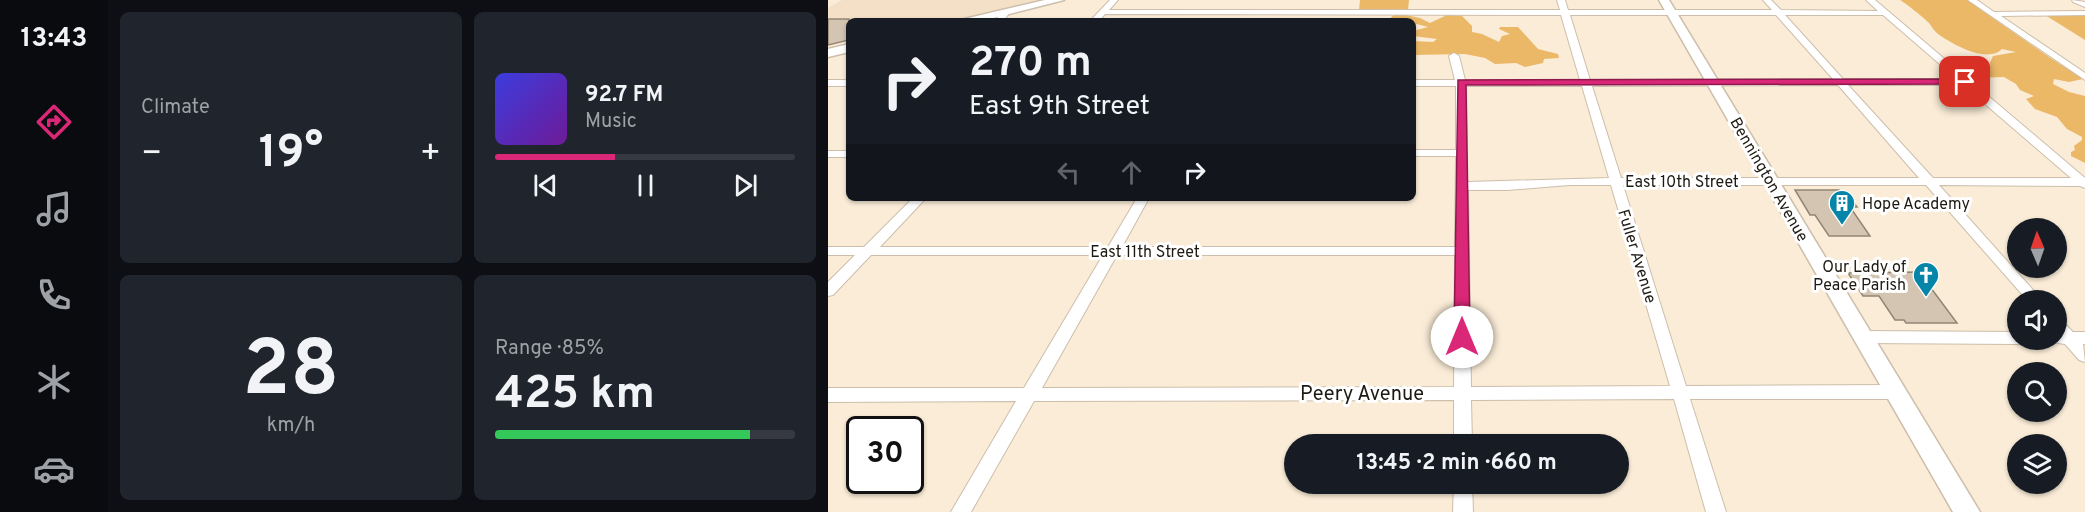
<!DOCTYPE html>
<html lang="en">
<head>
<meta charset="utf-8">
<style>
  :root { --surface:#171b24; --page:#20242c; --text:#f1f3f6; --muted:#9ea1a6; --line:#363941; --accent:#db2777 }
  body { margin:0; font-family:Overpass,sans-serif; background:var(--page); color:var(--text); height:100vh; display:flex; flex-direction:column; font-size:22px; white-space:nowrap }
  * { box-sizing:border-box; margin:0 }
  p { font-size:20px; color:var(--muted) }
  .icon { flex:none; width:33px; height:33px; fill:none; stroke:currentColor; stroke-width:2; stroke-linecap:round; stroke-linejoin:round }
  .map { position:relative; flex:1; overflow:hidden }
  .panel { display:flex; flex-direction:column; gap:12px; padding:12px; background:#0d0f14; width:720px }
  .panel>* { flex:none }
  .top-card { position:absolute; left:18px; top:18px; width:570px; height:183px; border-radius:9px; box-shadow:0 2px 4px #0004; background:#171b24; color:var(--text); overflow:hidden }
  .needle { width:39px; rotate:358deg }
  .buttons { position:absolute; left:1179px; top:218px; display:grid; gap:12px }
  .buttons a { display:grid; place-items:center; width:60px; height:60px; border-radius:50%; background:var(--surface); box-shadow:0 2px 4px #0004; font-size:30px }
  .speed { position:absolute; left:18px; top:416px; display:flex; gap:12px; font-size:30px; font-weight:700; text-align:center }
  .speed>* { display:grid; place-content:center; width:78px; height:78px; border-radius:50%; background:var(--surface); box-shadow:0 2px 4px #0004; line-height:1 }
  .speed .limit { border:3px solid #111; border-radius:9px; background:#fff; color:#111 }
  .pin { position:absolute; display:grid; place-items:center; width:51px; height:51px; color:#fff; margin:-26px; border-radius:12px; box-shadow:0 3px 9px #0006 }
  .me { position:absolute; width:66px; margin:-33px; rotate:0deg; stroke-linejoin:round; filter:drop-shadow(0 0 4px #0008) }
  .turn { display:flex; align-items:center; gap:21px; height:126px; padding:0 24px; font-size:27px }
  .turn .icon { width:78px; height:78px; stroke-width:2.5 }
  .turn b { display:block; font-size:42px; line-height:51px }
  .lanes { display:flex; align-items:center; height:57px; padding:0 24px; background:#0003; justify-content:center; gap:30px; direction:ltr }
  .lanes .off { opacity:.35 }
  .big { font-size:45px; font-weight:700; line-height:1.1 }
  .panel .card { flex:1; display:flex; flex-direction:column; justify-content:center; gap:9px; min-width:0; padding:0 21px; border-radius:9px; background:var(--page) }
  .panel .dial { align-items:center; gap:0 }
  .dial b { font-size:78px; line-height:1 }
  .song { display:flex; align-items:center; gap:18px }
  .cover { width:72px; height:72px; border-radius:9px; background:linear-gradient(135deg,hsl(240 70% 55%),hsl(280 70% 35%)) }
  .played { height:6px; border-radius:3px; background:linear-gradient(90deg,var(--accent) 40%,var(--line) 40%) }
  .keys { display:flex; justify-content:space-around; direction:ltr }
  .heat { display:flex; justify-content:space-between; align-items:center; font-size:33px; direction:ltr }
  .charge { height:9px; border-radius:4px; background:linear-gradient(90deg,#34c759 85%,var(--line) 0) }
  .panel .tiles { flex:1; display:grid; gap:12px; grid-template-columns:repeat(2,1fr) }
  .trip { position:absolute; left:456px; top:434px; width:345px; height:60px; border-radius:30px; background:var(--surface); box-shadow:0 2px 4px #0004; font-weight:700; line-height:60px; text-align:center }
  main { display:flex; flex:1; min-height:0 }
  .tab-bar { display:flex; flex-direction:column; width:108px; justify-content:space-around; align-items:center; background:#090b0e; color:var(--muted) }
  .tab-bar .icon { width:42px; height:42px }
  .tab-bar .active { color:var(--accent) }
  .tab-bar b { font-size:27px; color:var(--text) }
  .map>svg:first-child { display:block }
  .built { fill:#f3e0c6 }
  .green { fill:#ebb868 }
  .building { fill:#d3c5b1; stroke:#928573; stroke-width:1.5 }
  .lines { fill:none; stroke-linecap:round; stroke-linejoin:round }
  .street-casing { stroke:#ccbeab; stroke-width:2 }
  .secondary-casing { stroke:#ccbeab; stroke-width:3 }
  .street { fill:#fff; fill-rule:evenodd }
  .secondary { fill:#fff; fill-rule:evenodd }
  .route { fill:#db2777; stroke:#8e194d; stroke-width:1.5 }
  .labels { text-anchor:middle; stroke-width:6; stroke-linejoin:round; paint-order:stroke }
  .street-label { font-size:16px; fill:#1e1912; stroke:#fff }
  .poi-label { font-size:16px; fill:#1e1912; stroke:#fff; text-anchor:start }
  .near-street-label { font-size:20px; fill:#1e1912; stroke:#fff }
</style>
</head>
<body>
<main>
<nav class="tab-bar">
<b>13:43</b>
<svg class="icon active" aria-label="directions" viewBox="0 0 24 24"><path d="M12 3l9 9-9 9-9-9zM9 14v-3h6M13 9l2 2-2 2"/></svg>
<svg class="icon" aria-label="music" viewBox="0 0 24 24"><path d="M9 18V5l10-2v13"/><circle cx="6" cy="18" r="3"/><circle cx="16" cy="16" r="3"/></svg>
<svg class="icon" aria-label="phone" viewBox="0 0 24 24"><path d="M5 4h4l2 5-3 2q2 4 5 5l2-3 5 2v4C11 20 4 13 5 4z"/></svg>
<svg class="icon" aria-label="climate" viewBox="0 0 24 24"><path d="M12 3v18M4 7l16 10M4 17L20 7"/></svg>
<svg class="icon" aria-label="car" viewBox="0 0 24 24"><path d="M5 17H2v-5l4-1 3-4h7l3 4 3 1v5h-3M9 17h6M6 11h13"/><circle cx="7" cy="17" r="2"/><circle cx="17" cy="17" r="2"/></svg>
</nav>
<section class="panel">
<div class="tiles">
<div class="card"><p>Climate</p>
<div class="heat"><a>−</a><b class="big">19°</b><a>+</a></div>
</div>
<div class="card">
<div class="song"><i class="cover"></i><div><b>92.7 FM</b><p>Music</p></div></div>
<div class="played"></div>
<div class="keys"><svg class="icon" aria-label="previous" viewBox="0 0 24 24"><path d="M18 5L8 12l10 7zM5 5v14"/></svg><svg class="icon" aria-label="pause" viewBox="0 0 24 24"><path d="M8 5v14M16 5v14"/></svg><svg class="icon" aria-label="next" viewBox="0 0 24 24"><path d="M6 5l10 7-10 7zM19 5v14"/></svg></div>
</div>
<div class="card dial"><b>28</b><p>km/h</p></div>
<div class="card"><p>Range · 85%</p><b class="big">425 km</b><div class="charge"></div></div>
</div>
</section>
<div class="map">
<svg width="1257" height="512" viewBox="0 0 1257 512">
  <rect width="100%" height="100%" fill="#faecd7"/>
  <path class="built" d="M14 0H220L126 21 0 18V8Z"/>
  <g class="green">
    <path d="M532 0H581L580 10H531Z"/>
    <path d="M1072 0H1139L1221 57 1254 78 1255 79 1241 82 1226 79 1225 84 1241 92 1257 96V163L1243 156V152L1247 150 1246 146 1254 140V137L1239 129 1229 117 1207 109 1198 99 1206 96 1192 90 1188 84 1176 77 1146 78 1136 72 1160 67 1165 56 1188 52 1174 49C1159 64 1124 44 1110 34 1106 31 1104 27 1101 23 1096 18 1079 4 1072 0Z"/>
    <path d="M573 14 592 18 602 23 619 15 634 16 644 26V32L654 34 671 42 674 36 682 34 671 29 672 27H690L710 49 730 54 731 58 716 59 715 63 697 67 688 63 667 64 657 58 637 54 585 55V41L605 42 609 39 585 36V31L600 27 585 23V21H565L561 19 566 15Z"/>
    <path d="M1217 15H1257V40Z"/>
  </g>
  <g class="building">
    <path d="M0 19H21V40L0 45Z"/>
    <path d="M967 190H1011L1016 196H1021L1029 207H1022L1042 236H1001L987 215H982Z"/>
    <path d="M1091 272 1129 323H1078L1076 320H1067L1051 296H1035L1020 273Z"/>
  </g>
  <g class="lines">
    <g class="street-casing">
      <g id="street">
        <path d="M282 0H290L281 10H732L729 0H737L740 10H944L935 0H943L953 10 1050 11 1038 0H1047L1257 178V188L1252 186 1111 185 1214 300H1199L1098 185H795L858 386 1068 385 1074 387 1076 392 1074 397 1068 399H862L898 512H878L846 399 643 400 644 444H626V400L206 401 143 512H123L188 401 0 402V388H196L275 255H43L5 295 0 296V282L27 255H0V247H36L85 198H98L52 247H280L309 198H321L294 247H627L628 156H585V150H628V86H585V80H627L621 56 626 53 631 56 637 80H752L733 15 277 14 271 21H262ZM742 15H948L1005 79 762 80ZM957 15H1055L1129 79H1015ZM1010 85 1091 178H793L764 86ZM1020 85H1135L1243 178H1105ZM638 86H754L781 178 639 182ZM741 185H783L842 386 643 387 640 190H679ZM289 255H627L626 387 214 388Z"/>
        <path d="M1140 0H1149L1166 12 1257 11V15L1173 16 1257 73V80Z"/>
        <path d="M1244 0 1257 2V7L1245 2Z"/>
        <path d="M175 10 182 12 175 21H167Z"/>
        <rect x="0" y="80" width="21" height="6"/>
        <rect x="0" y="151" width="21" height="6"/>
        <path d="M1228 319 1233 320 1245 332H1257V344H1255L1257 362 1251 360 1237 344 1223 342 1221 339H1228Z"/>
        <path d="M1035 331 1190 332V339H1197L1190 344 1035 343 1030 341 1027 337 1030 333Z"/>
        <path d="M626 483H644L645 512H625Z"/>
      </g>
    </g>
    <g class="secondary-casing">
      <g id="secondary">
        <path d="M217 0H236L154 21H134L136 19Z"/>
        <path d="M831 0H841L1152 512H1125Z"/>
        <path d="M21 44V52L0 57V49Z"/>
      </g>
    </g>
    <use href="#street" class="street"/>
    <use href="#secondary" class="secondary"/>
  </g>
  <path class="route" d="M1137 79 1140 80V84L638 85 642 337 640 341H629L626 337 630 80Z"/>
  <defs>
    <g id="building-pin" transform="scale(1.35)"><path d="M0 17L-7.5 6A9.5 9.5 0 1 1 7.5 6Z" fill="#0585a8" stroke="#fff"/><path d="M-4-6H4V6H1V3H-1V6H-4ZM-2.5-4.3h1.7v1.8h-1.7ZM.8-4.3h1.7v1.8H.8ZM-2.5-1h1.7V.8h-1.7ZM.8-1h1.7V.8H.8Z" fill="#fff"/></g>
    <g id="church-pin" transform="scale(1.35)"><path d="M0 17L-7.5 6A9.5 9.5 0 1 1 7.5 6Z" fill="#0585a8" stroke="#fff"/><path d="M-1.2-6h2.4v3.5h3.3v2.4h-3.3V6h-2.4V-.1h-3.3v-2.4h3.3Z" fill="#fff"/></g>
  </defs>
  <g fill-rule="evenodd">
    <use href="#building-pin" x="1014" y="203"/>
    <use href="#church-pin" x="1098" y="275"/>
  </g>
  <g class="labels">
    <g class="street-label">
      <text transform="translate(942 179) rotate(60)" y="6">Bennington Avenue</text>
      <text x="854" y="187">East 10th Street</text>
      <text x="317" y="257">East 11th Street</text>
      <text transform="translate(810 256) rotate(73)" y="6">Fuller Avenue</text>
    </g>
    <g class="poi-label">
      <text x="1034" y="209">Hope Academy</text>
      <text x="1078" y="272" text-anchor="end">Our Lady of<tspan x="1078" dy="18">Peace Parish</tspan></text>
    </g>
    <g class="near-street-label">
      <text x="534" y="400">Peery Avenue</text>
    </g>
  </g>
</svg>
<div class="buttons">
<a><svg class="needle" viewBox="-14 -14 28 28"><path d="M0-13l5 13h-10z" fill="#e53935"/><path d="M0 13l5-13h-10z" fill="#9ea1a6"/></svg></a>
<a><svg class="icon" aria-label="sound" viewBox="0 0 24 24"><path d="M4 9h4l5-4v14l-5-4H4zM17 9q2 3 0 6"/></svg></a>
<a><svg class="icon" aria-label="search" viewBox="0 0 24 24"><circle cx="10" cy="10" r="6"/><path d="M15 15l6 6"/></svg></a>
<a><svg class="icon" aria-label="layers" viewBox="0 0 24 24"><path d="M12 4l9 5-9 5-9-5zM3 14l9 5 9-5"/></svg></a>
</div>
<div class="speed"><div class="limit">30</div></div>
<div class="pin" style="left:1137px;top:82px;background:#d93025"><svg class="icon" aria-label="arrive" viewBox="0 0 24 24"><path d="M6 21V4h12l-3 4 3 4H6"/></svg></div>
<svg class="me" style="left:634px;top:337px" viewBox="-20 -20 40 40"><circle r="19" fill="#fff"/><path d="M0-13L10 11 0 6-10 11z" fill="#db2777"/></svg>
<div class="trip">13:45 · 2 min · 660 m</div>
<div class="top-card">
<div class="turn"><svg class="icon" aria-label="right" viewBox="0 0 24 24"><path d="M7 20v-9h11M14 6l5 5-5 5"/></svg><div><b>270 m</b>East 9th Street</div></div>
<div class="lanes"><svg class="icon off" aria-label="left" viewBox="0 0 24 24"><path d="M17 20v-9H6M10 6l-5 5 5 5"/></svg><svg class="icon off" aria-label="ahead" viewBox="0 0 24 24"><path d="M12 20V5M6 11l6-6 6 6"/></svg><svg class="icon" aria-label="right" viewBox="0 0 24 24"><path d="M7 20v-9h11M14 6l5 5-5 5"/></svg></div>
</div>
</div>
</main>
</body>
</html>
